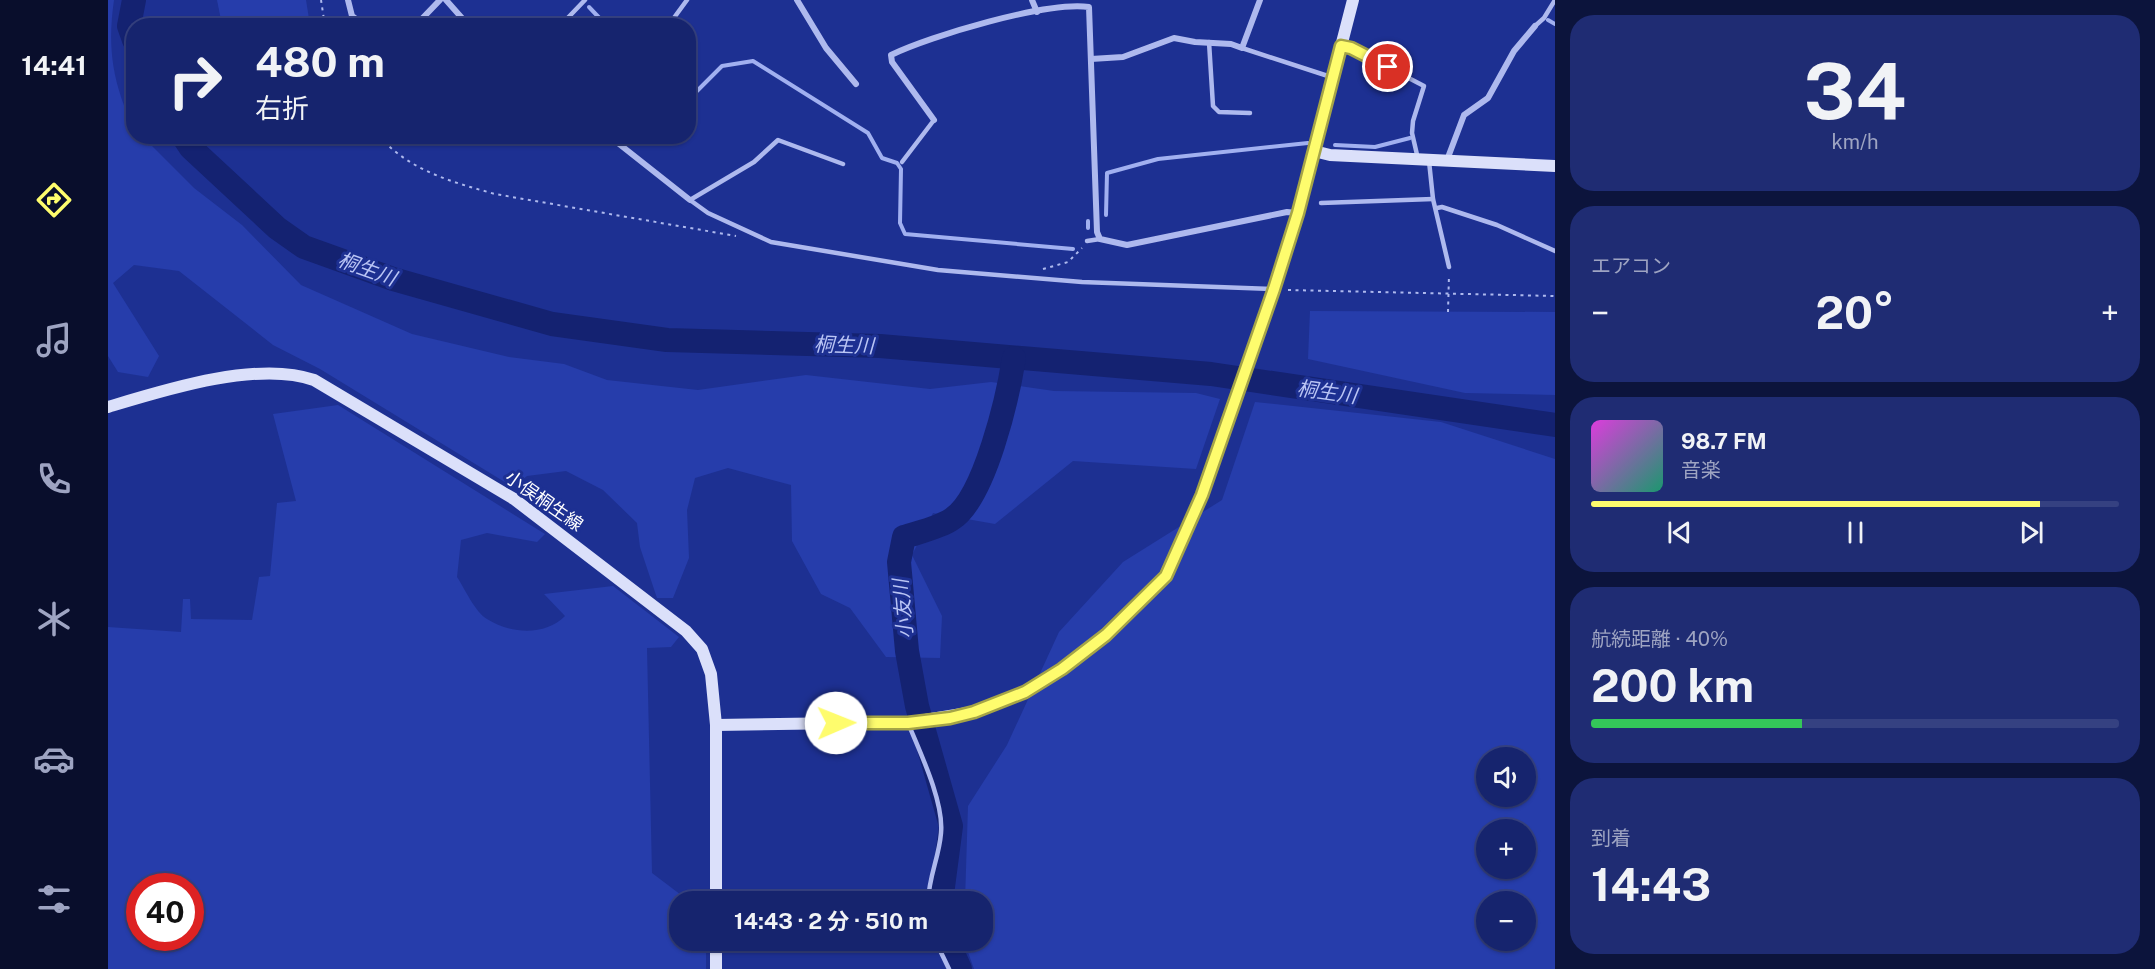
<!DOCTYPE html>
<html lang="ja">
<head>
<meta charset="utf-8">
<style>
  :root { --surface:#16246e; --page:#1f2c73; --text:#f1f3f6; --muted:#9ea4c2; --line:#354181; --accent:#fefc6d }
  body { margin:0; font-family:"Public Sans","Noto Sans JP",sans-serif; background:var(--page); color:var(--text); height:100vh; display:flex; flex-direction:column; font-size:22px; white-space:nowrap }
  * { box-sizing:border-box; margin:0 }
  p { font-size:20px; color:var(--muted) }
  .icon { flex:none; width:33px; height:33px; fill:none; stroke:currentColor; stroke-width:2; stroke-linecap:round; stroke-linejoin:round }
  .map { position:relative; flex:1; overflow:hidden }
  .sheet { display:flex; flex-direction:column; gap:15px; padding:15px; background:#0c143c; width:600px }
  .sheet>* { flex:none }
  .hud { position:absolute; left:18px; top:18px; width:570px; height:126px; border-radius:24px; box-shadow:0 2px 4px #0004,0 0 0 2px var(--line); background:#16246e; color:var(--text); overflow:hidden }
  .tools { position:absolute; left:1368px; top:747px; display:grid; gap:12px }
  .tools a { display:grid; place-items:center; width:60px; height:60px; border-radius:50%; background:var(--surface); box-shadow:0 2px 4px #0004,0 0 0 2px var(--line); font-size:30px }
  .speed { position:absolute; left:18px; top:873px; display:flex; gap:12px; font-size:30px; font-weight:700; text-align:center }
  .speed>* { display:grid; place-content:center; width:78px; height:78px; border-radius:50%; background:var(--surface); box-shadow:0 2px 4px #0004,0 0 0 2px var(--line); line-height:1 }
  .speed .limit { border:9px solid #d22; background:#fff; color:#111 }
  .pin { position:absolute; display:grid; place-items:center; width:51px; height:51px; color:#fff; margin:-26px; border:3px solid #fff; border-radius:50%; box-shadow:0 2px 6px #0007 }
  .me { position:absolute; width:66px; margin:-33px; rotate:89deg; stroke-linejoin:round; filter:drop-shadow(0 0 4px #0008) }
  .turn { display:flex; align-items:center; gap:21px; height:126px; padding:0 30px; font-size:27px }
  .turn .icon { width:78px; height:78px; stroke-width:2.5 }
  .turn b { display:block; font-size:42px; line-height:51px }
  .big { font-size:45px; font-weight:700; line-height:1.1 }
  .sheet .widget { flex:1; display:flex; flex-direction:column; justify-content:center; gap:9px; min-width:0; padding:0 21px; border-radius:24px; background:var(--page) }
  .sheet .dial { align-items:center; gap:0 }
  .dial b { font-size:78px; line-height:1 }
  .song { display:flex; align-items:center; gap:18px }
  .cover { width:72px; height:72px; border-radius:9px; background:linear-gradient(135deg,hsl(300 70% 55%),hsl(160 70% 35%)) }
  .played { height:6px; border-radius:3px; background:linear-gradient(90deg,var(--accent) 85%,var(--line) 85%) }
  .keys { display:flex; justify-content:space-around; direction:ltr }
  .heat { display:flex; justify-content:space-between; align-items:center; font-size:33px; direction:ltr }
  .charge { height:9px; border-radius:4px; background:linear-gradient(90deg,#34c759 40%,var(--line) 0) }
  .trip { position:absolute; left:561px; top:891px; width:324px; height:60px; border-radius:24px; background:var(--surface); box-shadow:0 2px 4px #0004,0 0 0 2px var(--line); font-weight:700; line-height:60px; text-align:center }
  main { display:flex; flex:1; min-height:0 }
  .dock { display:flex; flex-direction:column; width:108px; justify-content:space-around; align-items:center; background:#090e2c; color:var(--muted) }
  .dock .icon { width:42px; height:42px }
  .dock .current { color:var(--accent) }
  .dock b { font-size:27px; color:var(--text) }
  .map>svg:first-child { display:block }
  .green { fill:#263dab; fill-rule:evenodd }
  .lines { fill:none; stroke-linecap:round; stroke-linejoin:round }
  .stream { stroke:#a1b0f0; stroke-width:4 }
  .river { stroke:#142271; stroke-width:24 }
  .path { stroke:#aeb9ee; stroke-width:2; stroke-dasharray:3 4.5; stroke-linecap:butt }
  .lane { stroke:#aeb9ee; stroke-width:4.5 }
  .street { stroke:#aeb9ee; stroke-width:6 }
  .secondary { stroke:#dbe0fa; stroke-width:12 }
  .route-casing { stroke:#a5a447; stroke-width:15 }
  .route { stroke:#fefc6d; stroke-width:10 }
  .labels { text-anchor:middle; stroke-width:6; stroke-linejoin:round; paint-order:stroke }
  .street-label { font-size:18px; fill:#fff; stroke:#1d3092 }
  .water-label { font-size:20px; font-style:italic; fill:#bac5f5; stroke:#1d3092 }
</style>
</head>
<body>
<main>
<nav class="dock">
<b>14:41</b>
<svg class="icon current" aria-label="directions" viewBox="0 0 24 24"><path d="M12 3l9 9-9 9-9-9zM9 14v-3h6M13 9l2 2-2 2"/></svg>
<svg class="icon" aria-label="music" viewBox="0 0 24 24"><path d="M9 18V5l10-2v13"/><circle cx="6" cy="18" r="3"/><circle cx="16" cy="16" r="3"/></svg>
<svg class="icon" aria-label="phone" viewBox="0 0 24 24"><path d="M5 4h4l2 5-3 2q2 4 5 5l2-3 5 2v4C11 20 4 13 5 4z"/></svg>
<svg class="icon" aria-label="climate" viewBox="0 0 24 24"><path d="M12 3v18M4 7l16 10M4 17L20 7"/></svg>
<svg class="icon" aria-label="car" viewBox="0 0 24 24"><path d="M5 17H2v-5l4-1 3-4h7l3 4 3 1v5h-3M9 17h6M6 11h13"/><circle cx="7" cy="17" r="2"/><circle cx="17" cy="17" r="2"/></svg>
<svg class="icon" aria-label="filters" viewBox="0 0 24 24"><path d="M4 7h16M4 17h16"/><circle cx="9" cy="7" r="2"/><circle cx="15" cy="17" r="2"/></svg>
</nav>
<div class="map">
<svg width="1447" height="969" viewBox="0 0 1447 969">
  <rect width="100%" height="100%" fill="#1d3092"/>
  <g class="green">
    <path d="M0 0H6C1 35 2 63 13 97 17 111 26 122 26 136L35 137 86 188 134 225 193 285 304 334 401 357 456 364 499 380 590 390 698 375 822 389 883 382 946 391 1088 393 1112 399 1088 469 965 461 887 524 825 513 804 555 834 616 832 658 778 657 742 608 713 594 684 541 683 485 620 468 587 478 579 510 581 558 565 598H549L532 547 529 523 495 490 458 471 419 476 405 487 212 369 165 345 71 271 26 265 5 283 51 356 40 377 10 372 0 356Z"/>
    <path d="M109 0H198L202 25H114Z"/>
    <path d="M1202 311 1447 312V395L1357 393 1200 359Z"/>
    <path d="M1147 402 1333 422 1447 459V969H866L856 941 874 940V902L857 901 860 806 899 745 951 632 1015 562 1114 500ZM1378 758H1418V796H1378ZM1378 830H1418V868H1378ZM1378 902H1418V940H1378Z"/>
    <path d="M230 405 437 534 429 542 379 533 353 540 349 577C357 589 367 612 379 619 402 634 438 636 457 616L436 594 505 586 571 637 563 647 539 648 544 873 581 901 572 902V940L598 941V969H0V627L73 632 75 599H82L83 619 144 620 151 577 162 576 169 503 188 501 165 414ZM82 886V938H32V886Z"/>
  </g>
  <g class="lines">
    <g class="stream">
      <path d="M481 7 499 26"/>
      <path d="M1440 20 1447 24"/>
      <path d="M580 82 589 91 614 66 645 61 760 133 774 158 789 163 793 169 792 223 797 234 965 249"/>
      <path d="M1227 145 1267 147 1302 138"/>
      <path d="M998 215 999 173 1050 159 1200 143"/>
      <path d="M980 221V228"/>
    </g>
    <g class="river">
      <path d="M26 40 21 26 26 0"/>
      <path d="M75 136 83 148 169 228 196 247 285 279 444 324 559 340 772 346 1103 374 1447 425"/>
      <path d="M833 902 843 826 809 706 799 651 791 562 796 537C811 532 831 528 844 519 877 498 900 396 906 358"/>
      <path d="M839 940 852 969"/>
    </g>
    <g class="path">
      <path d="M213 0 217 26"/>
      <path d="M271 136C302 171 344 182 387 194L628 236"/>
      <path d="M935 269 960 262 974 248"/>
      <path d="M1180 290 1447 296"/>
      <path d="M1340 312 1341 275"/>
    </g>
    <g class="lane">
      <path d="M452 26 477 0"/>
      <path d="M560 26 579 0"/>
      <path d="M1427 26 1436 18 1447 0"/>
      <path d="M1101 42 1105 106 1111 112 1142 113"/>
      <path d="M1235 46 1243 48 1316 86 1305 121 1304 133 1310 159"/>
      <path d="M1134 48 1223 77"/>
      <path d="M1321 161 1325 199 1341 267"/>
      <path d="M794 162 826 120"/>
      <path d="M735 164 670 140 646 162 582 200 600 213 663 242 830 270 974 282 1164 289"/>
      <path d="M1213 203 1325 199"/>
      <path d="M1329 208 1334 207 1389 225 1447 251"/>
      <path d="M979 241 992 239"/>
      <path d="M800 723C812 752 836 802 833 833 831 858 821 875 820 902"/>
      <path d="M827 940 841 969"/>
    </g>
    <g class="street">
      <path d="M240 0 244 16 257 26"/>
      <path d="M338 0 361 26"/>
      <path d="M689 0 718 48 748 84"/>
      <path d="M924 0 929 12"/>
      <path d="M307 26 332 0"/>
      <path d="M983 59 1015 57 1066 38 1087 42 1123 44 1134 48 1152 0"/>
      <path d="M826 120 784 62 783 55C822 36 939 1 981 7L989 232 992 239 1019 245 1179 212 1189 213"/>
      <path d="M501 136 582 200"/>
      <path d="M1339 160 1356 115 1380 98 1406 51 1427 26"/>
    </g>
    <g class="secondary">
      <path d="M1206 151 1222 155 1447 166"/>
      <path d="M0 407C56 390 150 360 206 380L406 499 578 631 594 649 603 674 608 725V902"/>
      <path d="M608 725 805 722 866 712 917 692 966 661 997 635 1057 576 1094 495 1166 289 1190 213 1245 0"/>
      <path d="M608 940V969"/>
    </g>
  </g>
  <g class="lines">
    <g class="route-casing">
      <path id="route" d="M728 723H800L842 718 866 712 917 692 954 669 998 635 1058 576 1094 495 1166 289 1190 213 1233 46 1243 48 1280 67"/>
    </g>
    <use href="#route" class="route"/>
  </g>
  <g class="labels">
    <g class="street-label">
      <text transform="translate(436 501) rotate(35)" y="6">小俣桐生線</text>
    </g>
    <g class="water-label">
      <text transform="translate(259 269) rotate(20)" y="7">桐生川</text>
      <text transform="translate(736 345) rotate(2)" y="7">桐生川</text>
      <text transform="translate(1219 392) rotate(8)" y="7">桐生川</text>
      <text transform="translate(795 609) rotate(-95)" y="7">小友川</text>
    </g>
  </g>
</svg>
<div class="tools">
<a><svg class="icon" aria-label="sound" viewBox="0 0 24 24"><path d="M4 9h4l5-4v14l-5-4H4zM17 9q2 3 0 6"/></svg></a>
<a>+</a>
<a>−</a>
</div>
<div class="speed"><div class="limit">40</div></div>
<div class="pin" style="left:1280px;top:67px;background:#d93025"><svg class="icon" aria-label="arrive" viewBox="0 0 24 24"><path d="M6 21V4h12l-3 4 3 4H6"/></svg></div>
<svg class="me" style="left:728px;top:723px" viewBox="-20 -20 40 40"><circle r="19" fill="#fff"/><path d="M0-13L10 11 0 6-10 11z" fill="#fefc6d"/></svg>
<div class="trip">14:43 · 2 分 · 510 m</div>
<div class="hud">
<div class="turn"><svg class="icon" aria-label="right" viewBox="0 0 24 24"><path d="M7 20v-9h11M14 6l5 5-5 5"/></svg><div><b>480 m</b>右折</div></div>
</div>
</div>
<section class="sheet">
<div class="widget dial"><b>34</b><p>km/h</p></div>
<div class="widget"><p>エアコン</p>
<div class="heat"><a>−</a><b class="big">20°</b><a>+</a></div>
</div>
<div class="widget">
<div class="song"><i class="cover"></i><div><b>98.7 FM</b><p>音楽</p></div></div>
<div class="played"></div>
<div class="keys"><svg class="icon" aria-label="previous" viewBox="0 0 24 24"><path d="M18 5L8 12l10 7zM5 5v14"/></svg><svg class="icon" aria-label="pause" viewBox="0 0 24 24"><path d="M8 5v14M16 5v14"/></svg><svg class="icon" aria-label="next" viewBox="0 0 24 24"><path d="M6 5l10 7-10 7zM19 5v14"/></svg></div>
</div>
<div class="widget"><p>航続距離 · 40%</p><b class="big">200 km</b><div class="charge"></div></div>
<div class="widget"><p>到着</p><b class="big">14:43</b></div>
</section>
</main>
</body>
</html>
